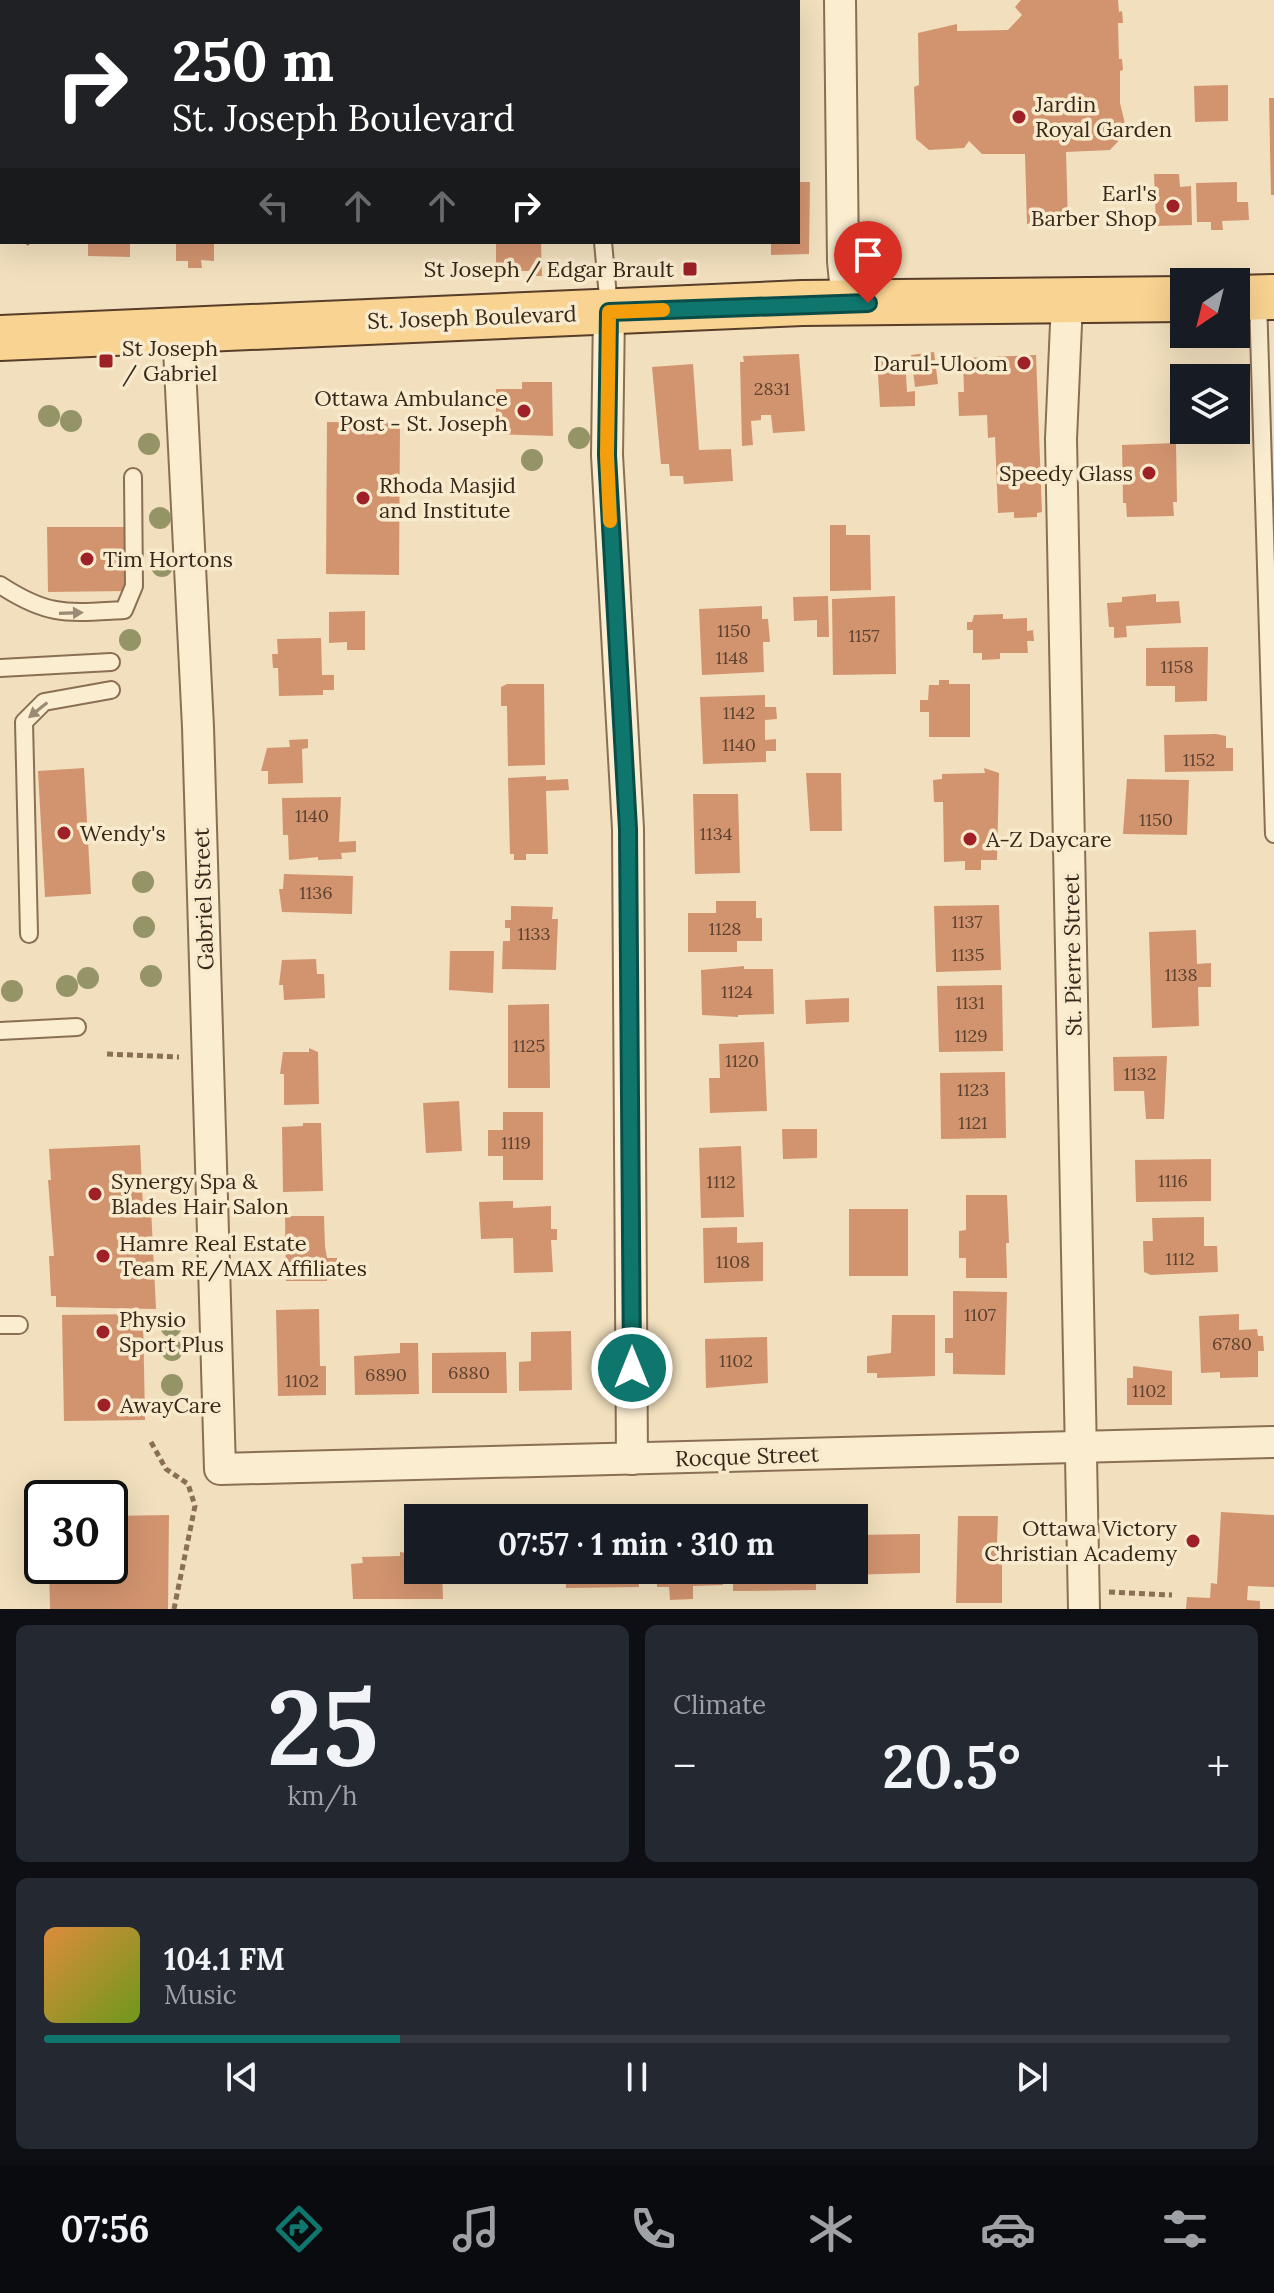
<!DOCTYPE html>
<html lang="en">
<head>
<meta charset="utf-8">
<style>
  :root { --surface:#171b24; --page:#242831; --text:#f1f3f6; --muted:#9ea1a6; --line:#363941; --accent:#0f766e }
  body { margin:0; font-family:Lora,serif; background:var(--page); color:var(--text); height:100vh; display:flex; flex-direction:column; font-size:30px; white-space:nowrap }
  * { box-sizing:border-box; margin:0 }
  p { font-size:26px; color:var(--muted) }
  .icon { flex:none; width:44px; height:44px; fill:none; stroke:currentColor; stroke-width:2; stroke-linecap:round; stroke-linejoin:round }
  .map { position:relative; height:1609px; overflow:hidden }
  .sheet { display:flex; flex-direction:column; gap:16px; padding:16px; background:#0d0f14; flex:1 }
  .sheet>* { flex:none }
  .hud { position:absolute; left:0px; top:0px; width:800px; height:244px; box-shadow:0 8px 32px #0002; background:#202124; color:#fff; overflow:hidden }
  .needle { width:52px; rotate:215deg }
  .buttons { position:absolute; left:1170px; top:268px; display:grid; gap:16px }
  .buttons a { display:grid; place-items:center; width:80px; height:80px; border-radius:0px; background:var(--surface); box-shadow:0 8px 32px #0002; font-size:40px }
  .speed { position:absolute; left:24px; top:1480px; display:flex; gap:16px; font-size:40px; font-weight:700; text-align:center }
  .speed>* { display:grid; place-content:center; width:104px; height:104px; border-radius:50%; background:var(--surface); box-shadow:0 8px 32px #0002; line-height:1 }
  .speed .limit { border:4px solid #111; border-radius:12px; background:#fff; color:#111 }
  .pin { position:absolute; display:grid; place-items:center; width:68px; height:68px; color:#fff; margin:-82px -34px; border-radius:50% 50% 50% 0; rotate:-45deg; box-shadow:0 0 8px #0007 }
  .pin .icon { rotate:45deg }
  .me { position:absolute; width:88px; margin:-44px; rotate:0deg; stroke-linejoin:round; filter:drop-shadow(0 0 6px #0008) }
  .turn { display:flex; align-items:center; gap:28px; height:168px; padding:0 40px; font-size:36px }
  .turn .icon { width:104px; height:104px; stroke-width:2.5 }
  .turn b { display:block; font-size:56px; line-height:68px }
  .lanes { display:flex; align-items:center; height:76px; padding:0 40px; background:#0003; justify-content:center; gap:40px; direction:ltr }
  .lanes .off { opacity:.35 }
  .big { font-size:60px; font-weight:700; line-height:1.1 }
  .sheet .card { flex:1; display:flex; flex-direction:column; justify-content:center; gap:12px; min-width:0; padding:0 28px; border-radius:12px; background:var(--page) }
  .sheet .dial { align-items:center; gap:0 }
  .dial b { font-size:104px; line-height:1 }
  .song { display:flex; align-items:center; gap:24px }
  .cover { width:96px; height:96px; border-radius:12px; background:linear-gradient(135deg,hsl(30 70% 55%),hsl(80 70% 35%)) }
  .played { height:8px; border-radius:4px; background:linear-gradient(90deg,var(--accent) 30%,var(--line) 30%) }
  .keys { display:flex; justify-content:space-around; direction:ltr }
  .heat { display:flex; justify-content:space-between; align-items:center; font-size:44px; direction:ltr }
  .sheet .tiles { flex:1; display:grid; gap:16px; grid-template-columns:1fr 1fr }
  .card:last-child { grid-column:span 2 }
  .trip { position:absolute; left:404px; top:1504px; width:464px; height:80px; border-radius:0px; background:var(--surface); box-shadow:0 8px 32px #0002; font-weight:700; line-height:80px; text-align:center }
  .menu { display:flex; height:128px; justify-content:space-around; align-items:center; background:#090b0e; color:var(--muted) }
  .menu .icon { width:56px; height:56px }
  .menu .active { color:var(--accent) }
  .menu b { font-size:36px; color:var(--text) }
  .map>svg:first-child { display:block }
  .building { fill:#d2946f }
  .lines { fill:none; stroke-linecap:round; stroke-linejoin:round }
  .service-casing { stroke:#8a6f55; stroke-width:20 }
  .minor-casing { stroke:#8a6f55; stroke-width:34 }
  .primary-casing { stroke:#573d2a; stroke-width:48 }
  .path { stroke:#8a6f55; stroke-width:5; stroke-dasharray:6 4; stroke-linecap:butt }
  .service { stroke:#fbedd0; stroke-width:16 }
  .minor { stroke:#fbedd0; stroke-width:30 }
  .primary { stroke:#f8d391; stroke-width:44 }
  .tree { fill:#959467 }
  .oneway { fill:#9a8a76 }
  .route-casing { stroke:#0a4d48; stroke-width:20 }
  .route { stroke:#0f766e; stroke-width:14 }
  .slow { stroke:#f59e0b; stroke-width:14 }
  .poi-dot { fill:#9d2126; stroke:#f8eacd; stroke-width:3 }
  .labels { text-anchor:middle; stroke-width:7; stroke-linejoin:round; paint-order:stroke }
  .number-label { font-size:18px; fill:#5e4330 }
  .poi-label { font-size:22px; fill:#38281b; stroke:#f8eacd; text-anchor:start }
  .street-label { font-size:22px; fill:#38281b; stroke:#f8eacd }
</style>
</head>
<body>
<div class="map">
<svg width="1274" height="1609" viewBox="0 0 1274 1609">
  <rect width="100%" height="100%" fill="#f1dfbd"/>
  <g class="building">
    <path d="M1021 0H1118L1119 12 1122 11 1123 23H1118L1119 59H1122L1123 70 1120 71V103L1127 132 1110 150 1066 152 1068 223 1027 224 1025 154H982L969 141 964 148 929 150 916 139 914 87 919 85 918 33 957 24V31L1008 30 1022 15 1015 7Z"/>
    <path d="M1228 85V121L1195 122 1194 86Z"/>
    <path d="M1269 98H1274V195H1271Z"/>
    <path d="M1154 174H1179L1180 187 1191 186 1192 225 1156 226Z"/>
    <path d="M798 182H810L809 254 771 255V242H798Z"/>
    <path d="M1237 182V202H1248L1249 220 1222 221 1223 230H1211V222H1197L1196 183Z"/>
    <path d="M88 242H130V257L88 256Z"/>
    <path d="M176 242H214V261L201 260 202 268H188V261H176Z"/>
    <path d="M496 242H541L542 276H531V271H496Z"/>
    <path d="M934 352 938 384 915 387 911 355Z"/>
    <path d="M799 354 805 431 773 433 771 415H761V420L751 421 753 445 742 446 740 362H744L743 356Z"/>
    <path d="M1036 355 1042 512 1037 513V517L1014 518V512L998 513 995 437 988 438 987 415 959 416 958 392H964L963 358Z"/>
    <path d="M905 358 907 392 915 391V406L880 407 877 359Z"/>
    <path d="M693 364 699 450 731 449 733 481 684 484 683 476H670L669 464H661L652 367Z"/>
    <path d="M522 382H552L553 436 496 434V389H522Z"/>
    <path d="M327 422 400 423 399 575 326 574Z"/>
    <path d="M1176 443 1177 502H1173L1174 516 1127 517 1126 503H1123L1122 445Z"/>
    <path d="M830 525H846V535H870L871 590 830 591Z"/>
    <path d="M47 527H126L127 591 48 592Z"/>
    <path d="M1156 594V602L1179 601 1181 623 1126 626 1127 637 1114 638V627H1109L1107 603 1122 602V597Z"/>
    <path d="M828 596 829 637H817V620L794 621 793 597Z"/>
    <path d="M895 596 896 674 833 675 832 599Z"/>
    <path d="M762 606V619H768L770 642H763L764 672 702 675 699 609Z"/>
    <path d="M365 611V650H347V642L329 643V612Z"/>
    <path d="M1003 614V619L1027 618V631L1033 630 1034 641H1027L1028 653H1000V659L982 660V653H973V630H967V622H972L974 615Z"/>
    <path d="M321 638 322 675H334V690H323V695L279 696 278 668H273L272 654H278L277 639Z"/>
    <path d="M1208 647 1207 701 1175 702V686H1146V648Z"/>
    <path d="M939 680H949V684H970V737H929V712H920V700H928L929 685H939Z"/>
    <path d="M507 684H544L545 765 508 766 507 706H501V687Z"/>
    <path d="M765 695V707H776L777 719 765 720V740L776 739V751H766V762L703 764 700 697Z"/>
    <path d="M1216 734 1226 736V748H1233V771L1165 772 1164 735Z"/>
    <path d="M308 739V748L302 749 303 783 268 784V771H261L267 748 290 747 289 740Z"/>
    <path d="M84 768 91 894 45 897 38 771Z"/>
    <path d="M984 768 999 773 997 860H981V870H965V861L944 862 943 802H934L933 780 942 779V774L985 773Z"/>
    <path d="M806 773H841L842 831H810Z"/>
    <path d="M546 776V780L568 779 569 790 546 791 548 854H526V860H514V854H510L508 778Z"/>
    <path d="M1127 779 1189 780 1187 835 1123 834Z"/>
    <path d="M693 794H738L740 873 695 874Z"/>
    <path d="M341 797 339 842 356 841V852L341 853 342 859 318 860V857L289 860 288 835H283L282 798Z"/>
    <path d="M284 874 353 876 352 914 282 912 279 889H283Z"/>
    <path d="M716 901H756V918H762V941H737V952H688V913H716Z"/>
    <path d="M999 905 1001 970 936 972 934 906Z"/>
    <path d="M511 906 553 907 552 919H558L556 970 502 969 503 941H510V928H505V920H511Z"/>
    <path d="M1196 930 1197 964 1211 963V987H1198L1199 1026 1152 1028 1149 932Z"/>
    <path d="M450 951H494L493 993 449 990Z"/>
    <path d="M316 959 317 974H324L325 998 284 1000 283 985H279L282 960Z"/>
    <path d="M744 966V969H773L774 1014 738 1015V1017L702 1015 701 970Z"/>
    <path d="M1002 985 1003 1051 939 1052 937 986Z"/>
    <path d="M849 998V1022L806 1024 805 1000Z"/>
    <path d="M549 1004 550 1088H508V1005Z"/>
    <path d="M764 1042 767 1111 710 1113 709 1078H720L719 1044Z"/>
    <path d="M309 1048 318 1052 319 1104 284 1105V1074H280L283 1052H309Z"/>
    <path d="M1167 1056 1164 1119H1146L1144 1091H1114L1113 1057Z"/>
    <path d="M1005 1072 1006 1138 941 1139 940 1073Z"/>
    <path d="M459 1101 462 1151 426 1153 423 1103Z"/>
    <path d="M503 1112H543V1180H503V1156H488V1130H503Z"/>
    <path d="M303 1123H321L323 1191 283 1192 282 1127 303 1126Z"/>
    <path d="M782 1129H817V1158L783 1159Z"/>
    <path d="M140 1145 143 1208H151L156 1309 56 1307V1296H51L49 1256H54L48 1180H51L49 1149Z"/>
    <path d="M741 1146 744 1217 701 1218 699 1148Z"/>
    <path d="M1211 1159V1201L1136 1202 1135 1160Z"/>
    <path d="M966 1195H1007L1009 1243H1006L1007 1278H966V1258H959V1231L966 1230Z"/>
    <path d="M513 1201V1208L551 1206V1229H557V1240H551L553 1272 514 1273 513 1238 481 1239 479 1202Z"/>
    <rect x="849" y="1209" width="59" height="67"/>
    <path d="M285 1216H324L325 1247 327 1258H337V1277H327V1281H286Z"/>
    <path d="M1204 1217V1246H1217L1218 1272 1151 1275 1144 1272 1143 1241H1153L1152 1218Z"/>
    <path d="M737 1227V1243L763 1242V1281L704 1283 703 1228Z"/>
    <path d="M953 1291 1007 1292 1005 1375 953 1374V1353H945V1338H953Z"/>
    <path d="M319 1309 320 1366H326V1395L278 1396 276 1310Z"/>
    <path d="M143 1314 145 1420 64 1421 62 1315Z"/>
    <path d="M1239 1314V1330L1257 1329 1258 1336H1263L1264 1351H1258V1377L1220 1378V1372L1201 1373 1199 1316Z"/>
    <path d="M892 1315H935V1376L877 1378V1373H867V1356L891 1353Z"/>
    <path d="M571 1331 572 1390 519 1391V1362L531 1361V1332Z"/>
    <path d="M767 1337 768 1383 706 1388 705 1339Z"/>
    <path d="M400 1343H418L419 1394 355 1395 354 1356 400 1353Z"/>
    <path d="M506 1352 507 1393H432V1353Z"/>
    <path d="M1133 1366 1172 1371V1405H1127V1378H1133Z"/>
    <path d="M1221 1512 1274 1515V1587L1248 1586 1247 1600 1260 1601V1609H1186L1187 1597 1210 1598 1211 1583 1217 1584Z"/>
    <path d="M169 1515 168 1609H50L49 1566H110V1516Z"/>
    <path d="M958 1516H998L997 1543H1002V1603H956Z"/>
    <path d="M920 1534V1573L843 1575V1570H854V1535Z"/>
    <path d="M400 1552 418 1555V1570H442L443 1599H353L351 1564 363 1563 362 1557 400 1556Z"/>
    <path d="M460 1570H543V1580L460 1582Z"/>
    <path d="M565 1570H638L639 1587 566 1588Z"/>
    <path d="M656 1570H723V1585L693 1586V1599L670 1600 669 1587H657Z"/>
    <path d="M733 1570H816V1590L733 1591Z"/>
  </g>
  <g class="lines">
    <g class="service-casing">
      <g id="service">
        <path d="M603 242 609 308"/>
        <path d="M1258 299 1274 834"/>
        <path d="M0 585C49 617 67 613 124 610L134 586 133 477"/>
        <path d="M0 668 111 662"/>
        <path d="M29 934 24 722 44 702 111 690"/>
        <path d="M0 1031 77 1027"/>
        <path d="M0 1325H19"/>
      </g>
    </g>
    <g class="minor-casing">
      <g id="minor">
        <path d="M840 0 843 261 847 303"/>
        <path d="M1067 301 1061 439 1084 1609"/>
        <path d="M609 312 607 455 628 829 632 1459"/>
        <path d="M178 328 198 727 220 1469 1274 1442"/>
      </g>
    </g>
    <g class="primary-casing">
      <g id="primary">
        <path d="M1236 298 1274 297"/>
        <path d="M0 338 802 303 1184 299"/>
      </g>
    </g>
    <g class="path">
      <path d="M78 2 79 0"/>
      <path d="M26 244 28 242"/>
      <path d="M107 1054 179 1057"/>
      <path d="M151 1442 166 1469 188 1484 195 1506 174 1609"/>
      <path d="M1109 1592 1172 1595"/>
    </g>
    <use href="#service" class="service"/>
    <use href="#minor" class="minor"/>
    <use href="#primary" class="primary"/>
  </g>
  <g class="tree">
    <circle cx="49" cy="416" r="11"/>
    <circle cx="71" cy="421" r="11"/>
    <circle cx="579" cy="438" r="11"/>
    <circle cx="149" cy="444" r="11"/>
    <circle cx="532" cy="460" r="11"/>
    <circle cx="160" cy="518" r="11"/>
    <circle cx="162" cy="566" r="11"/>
    <circle cx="130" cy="640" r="11"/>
    <circle cx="143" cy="882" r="11"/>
    <circle cx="144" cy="927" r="11"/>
    <circle cx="151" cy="976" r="11"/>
    <circle cx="88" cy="978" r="11"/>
    <circle cx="67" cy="986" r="11"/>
    <circle cx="12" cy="991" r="11"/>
    <circle cx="171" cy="1326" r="11"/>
    <circle cx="172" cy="1350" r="11"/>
    <circle cx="172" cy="1385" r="11"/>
  </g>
  <defs><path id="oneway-solid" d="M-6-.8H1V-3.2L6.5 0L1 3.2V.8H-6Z" transform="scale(2)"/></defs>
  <g class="oneway">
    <use href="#oneway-solid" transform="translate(71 613) rotate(-2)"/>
    <use href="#oneway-solid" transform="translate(38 710) rotate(141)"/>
  </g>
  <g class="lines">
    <g class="route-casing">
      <path id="route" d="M632 1368 628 829 607 455 609 312 868 303"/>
    </g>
    <use href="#route" class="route"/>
    <path class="slow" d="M610 521 607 455 609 312 663 310"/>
  </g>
  <g class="poi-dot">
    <circle cx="1019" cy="117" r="8"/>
    <circle cx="1173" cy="206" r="8"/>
    <rect x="682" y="261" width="16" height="16" rx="4"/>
    <rect x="98" y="353" width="16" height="16" rx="4"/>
    <circle cx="1024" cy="363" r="8"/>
    <circle cx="524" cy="411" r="8"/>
    <circle cx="1149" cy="473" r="8"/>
    <circle cx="363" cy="498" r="8"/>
    <circle cx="87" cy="559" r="8"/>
    <circle cx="64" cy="833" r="8"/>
    <circle cx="970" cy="839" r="8"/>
    <circle cx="95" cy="1194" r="8"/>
    <circle cx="103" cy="1256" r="8"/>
    <circle cx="103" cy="1332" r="8"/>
    <circle cx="104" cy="1405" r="8"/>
    <circle cx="1193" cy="1541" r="8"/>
  </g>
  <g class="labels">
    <g class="number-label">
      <text x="772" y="395">2831</text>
      <text x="734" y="637">1150</text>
      <text x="864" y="642">1157</text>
      <text x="732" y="664">1148</text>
      <text x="1177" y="673">1158</text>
      <text x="739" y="719">1142</text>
      <text x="739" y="751">1140</text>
      <text x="1199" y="766">1152</text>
      <text x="312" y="822">1140</text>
      <text x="1156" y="826">1150</text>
      <text x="716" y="840">1134</text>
      <text x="316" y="899">1136</text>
      <text x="967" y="928">1137</text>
      <text x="725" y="935">1128</text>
      <text x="534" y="940">1133</text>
      <text x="968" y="961">1135</text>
      <text x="1181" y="981">1138</text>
      <text x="737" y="998">1124</text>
      <text x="970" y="1009">1131</text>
      <text x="971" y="1042">1129</text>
      <text x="529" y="1052">1125</text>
      <text x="742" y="1067">1120</text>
      <text x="1140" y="1080">1132</text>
      <text x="973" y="1096">1123</text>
      <text x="973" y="1129">1121</text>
      <text x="516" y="1149">1119</text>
      <text x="1173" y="1187">1116</text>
      <text x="721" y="1188">1112</text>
      <text x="1180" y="1265">1112</text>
      <text x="733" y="1268">1108</text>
      <text x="980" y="1321">1107</text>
      <text x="1232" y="1350">6780</text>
      <text x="736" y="1367">1102</text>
      <text x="469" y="1379">6880</text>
      <text x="386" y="1381">6890</text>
      <text x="302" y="1387">1102</text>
      <text x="1149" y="1397">1102</text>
    </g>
    <g class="poi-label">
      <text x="1035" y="112">Jardin<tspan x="1035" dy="25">Royal Garden</tspan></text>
      <text x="1157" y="201" text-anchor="end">Earl's<tspan x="1157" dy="25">Barber Shop</tspan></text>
      <text x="674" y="277" text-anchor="end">St Joseph / Edgar Brault</text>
      <text x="122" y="356">St Joseph<tspan x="122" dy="25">/ Gabriel</tspan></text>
      <text x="1008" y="371" text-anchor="end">Darul-Uloom</text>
      <text x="508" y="406" text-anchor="end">Ottawa Ambulance<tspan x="508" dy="25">Post - St. Joseph</tspan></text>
      <text x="1133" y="481" text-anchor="end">Speedy Glass</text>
      <text x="379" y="493">Rhoda Masjid<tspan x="379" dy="25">and Institute</tspan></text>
      <text x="103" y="567">Tim Hortons</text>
      <text x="80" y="841">Wendy's</text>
      <text x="986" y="847">A-Z Daycare</text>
      <text x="111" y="1189">Synergy Spa &amp;<tspan x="111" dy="25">Blades Hair Salon</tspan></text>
      <text x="119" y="1251">Hamre Real Estate<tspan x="119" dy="25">Team RE/MAX Affiliates</tspan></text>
      <text x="119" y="1327">Physio<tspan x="119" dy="25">Sport Plus</tspan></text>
      <text x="120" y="1413">AwayCare</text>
      <text x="1177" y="1536" text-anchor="end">Ottawa Victory<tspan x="1177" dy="25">Christian Academy</tspan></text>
    </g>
    <g class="street-label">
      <text transform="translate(472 317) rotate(-2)" y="8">St. Joseph Boulevard</text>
      <text transform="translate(203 899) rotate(-92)" y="8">Gabriel Street</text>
      <text transform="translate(1072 955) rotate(-91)" y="8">St. Pierre Street</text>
      <text transform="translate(747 1456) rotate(-2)" y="8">Rocque Street</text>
    </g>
  </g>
</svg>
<div class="buttons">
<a><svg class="needle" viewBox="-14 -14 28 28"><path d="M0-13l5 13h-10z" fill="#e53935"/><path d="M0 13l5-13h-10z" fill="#9ea1a6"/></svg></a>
<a><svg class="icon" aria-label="layers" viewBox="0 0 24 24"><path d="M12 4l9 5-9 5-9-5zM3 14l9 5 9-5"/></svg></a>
</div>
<div class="speed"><div class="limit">30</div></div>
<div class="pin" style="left:868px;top:303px;background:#d93025"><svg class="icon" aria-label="arrive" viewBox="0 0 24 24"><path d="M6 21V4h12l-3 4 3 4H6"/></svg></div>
<svg class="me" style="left:632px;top:1368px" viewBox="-20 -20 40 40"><circle r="17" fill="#0f766e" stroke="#fff" stroke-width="3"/><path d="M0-11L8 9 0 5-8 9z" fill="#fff"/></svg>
<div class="trip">07:57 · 1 min · 310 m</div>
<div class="hud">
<div class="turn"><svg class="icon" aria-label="right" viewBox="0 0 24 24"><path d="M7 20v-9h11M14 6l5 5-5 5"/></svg><div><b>250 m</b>St. Joseph Boulevard</div></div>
<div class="lanes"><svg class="icon off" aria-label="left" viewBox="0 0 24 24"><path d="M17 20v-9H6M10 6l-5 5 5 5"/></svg><svg class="icon off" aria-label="ahead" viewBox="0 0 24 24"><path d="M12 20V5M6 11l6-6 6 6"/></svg><svg class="icon off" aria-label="ahead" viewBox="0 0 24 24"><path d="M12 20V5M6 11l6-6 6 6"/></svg><svg class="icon" aria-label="right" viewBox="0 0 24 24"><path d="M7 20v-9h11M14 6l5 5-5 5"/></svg></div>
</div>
</div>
<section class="sheet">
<div class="tiles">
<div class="card dial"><b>25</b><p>km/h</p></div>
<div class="card"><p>Climate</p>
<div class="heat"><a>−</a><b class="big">20.5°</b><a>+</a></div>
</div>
<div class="card">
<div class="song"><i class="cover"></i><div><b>104.1 FM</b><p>Music</p></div></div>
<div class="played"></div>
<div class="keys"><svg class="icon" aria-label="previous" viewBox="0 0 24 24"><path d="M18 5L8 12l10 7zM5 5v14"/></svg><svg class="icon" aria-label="pause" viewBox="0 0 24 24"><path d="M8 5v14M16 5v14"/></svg><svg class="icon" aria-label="next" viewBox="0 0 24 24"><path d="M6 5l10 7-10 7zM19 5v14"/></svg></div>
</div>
</div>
</section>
<nav class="menu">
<b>07:56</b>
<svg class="icon active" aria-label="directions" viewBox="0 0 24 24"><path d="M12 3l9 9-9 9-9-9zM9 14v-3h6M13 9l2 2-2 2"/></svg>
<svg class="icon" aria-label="music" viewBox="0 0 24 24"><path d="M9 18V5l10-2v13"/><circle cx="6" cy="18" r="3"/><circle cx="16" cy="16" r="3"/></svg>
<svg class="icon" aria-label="phone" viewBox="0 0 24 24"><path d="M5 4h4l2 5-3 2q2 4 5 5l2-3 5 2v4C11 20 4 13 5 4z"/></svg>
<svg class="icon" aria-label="climate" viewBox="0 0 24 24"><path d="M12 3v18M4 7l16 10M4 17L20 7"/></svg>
<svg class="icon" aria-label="car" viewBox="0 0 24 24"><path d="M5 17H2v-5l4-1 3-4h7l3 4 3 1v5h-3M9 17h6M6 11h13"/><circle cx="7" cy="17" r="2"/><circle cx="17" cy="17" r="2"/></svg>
<svg class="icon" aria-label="filters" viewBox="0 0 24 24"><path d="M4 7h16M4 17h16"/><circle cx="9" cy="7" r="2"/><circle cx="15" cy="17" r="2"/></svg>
</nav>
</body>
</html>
